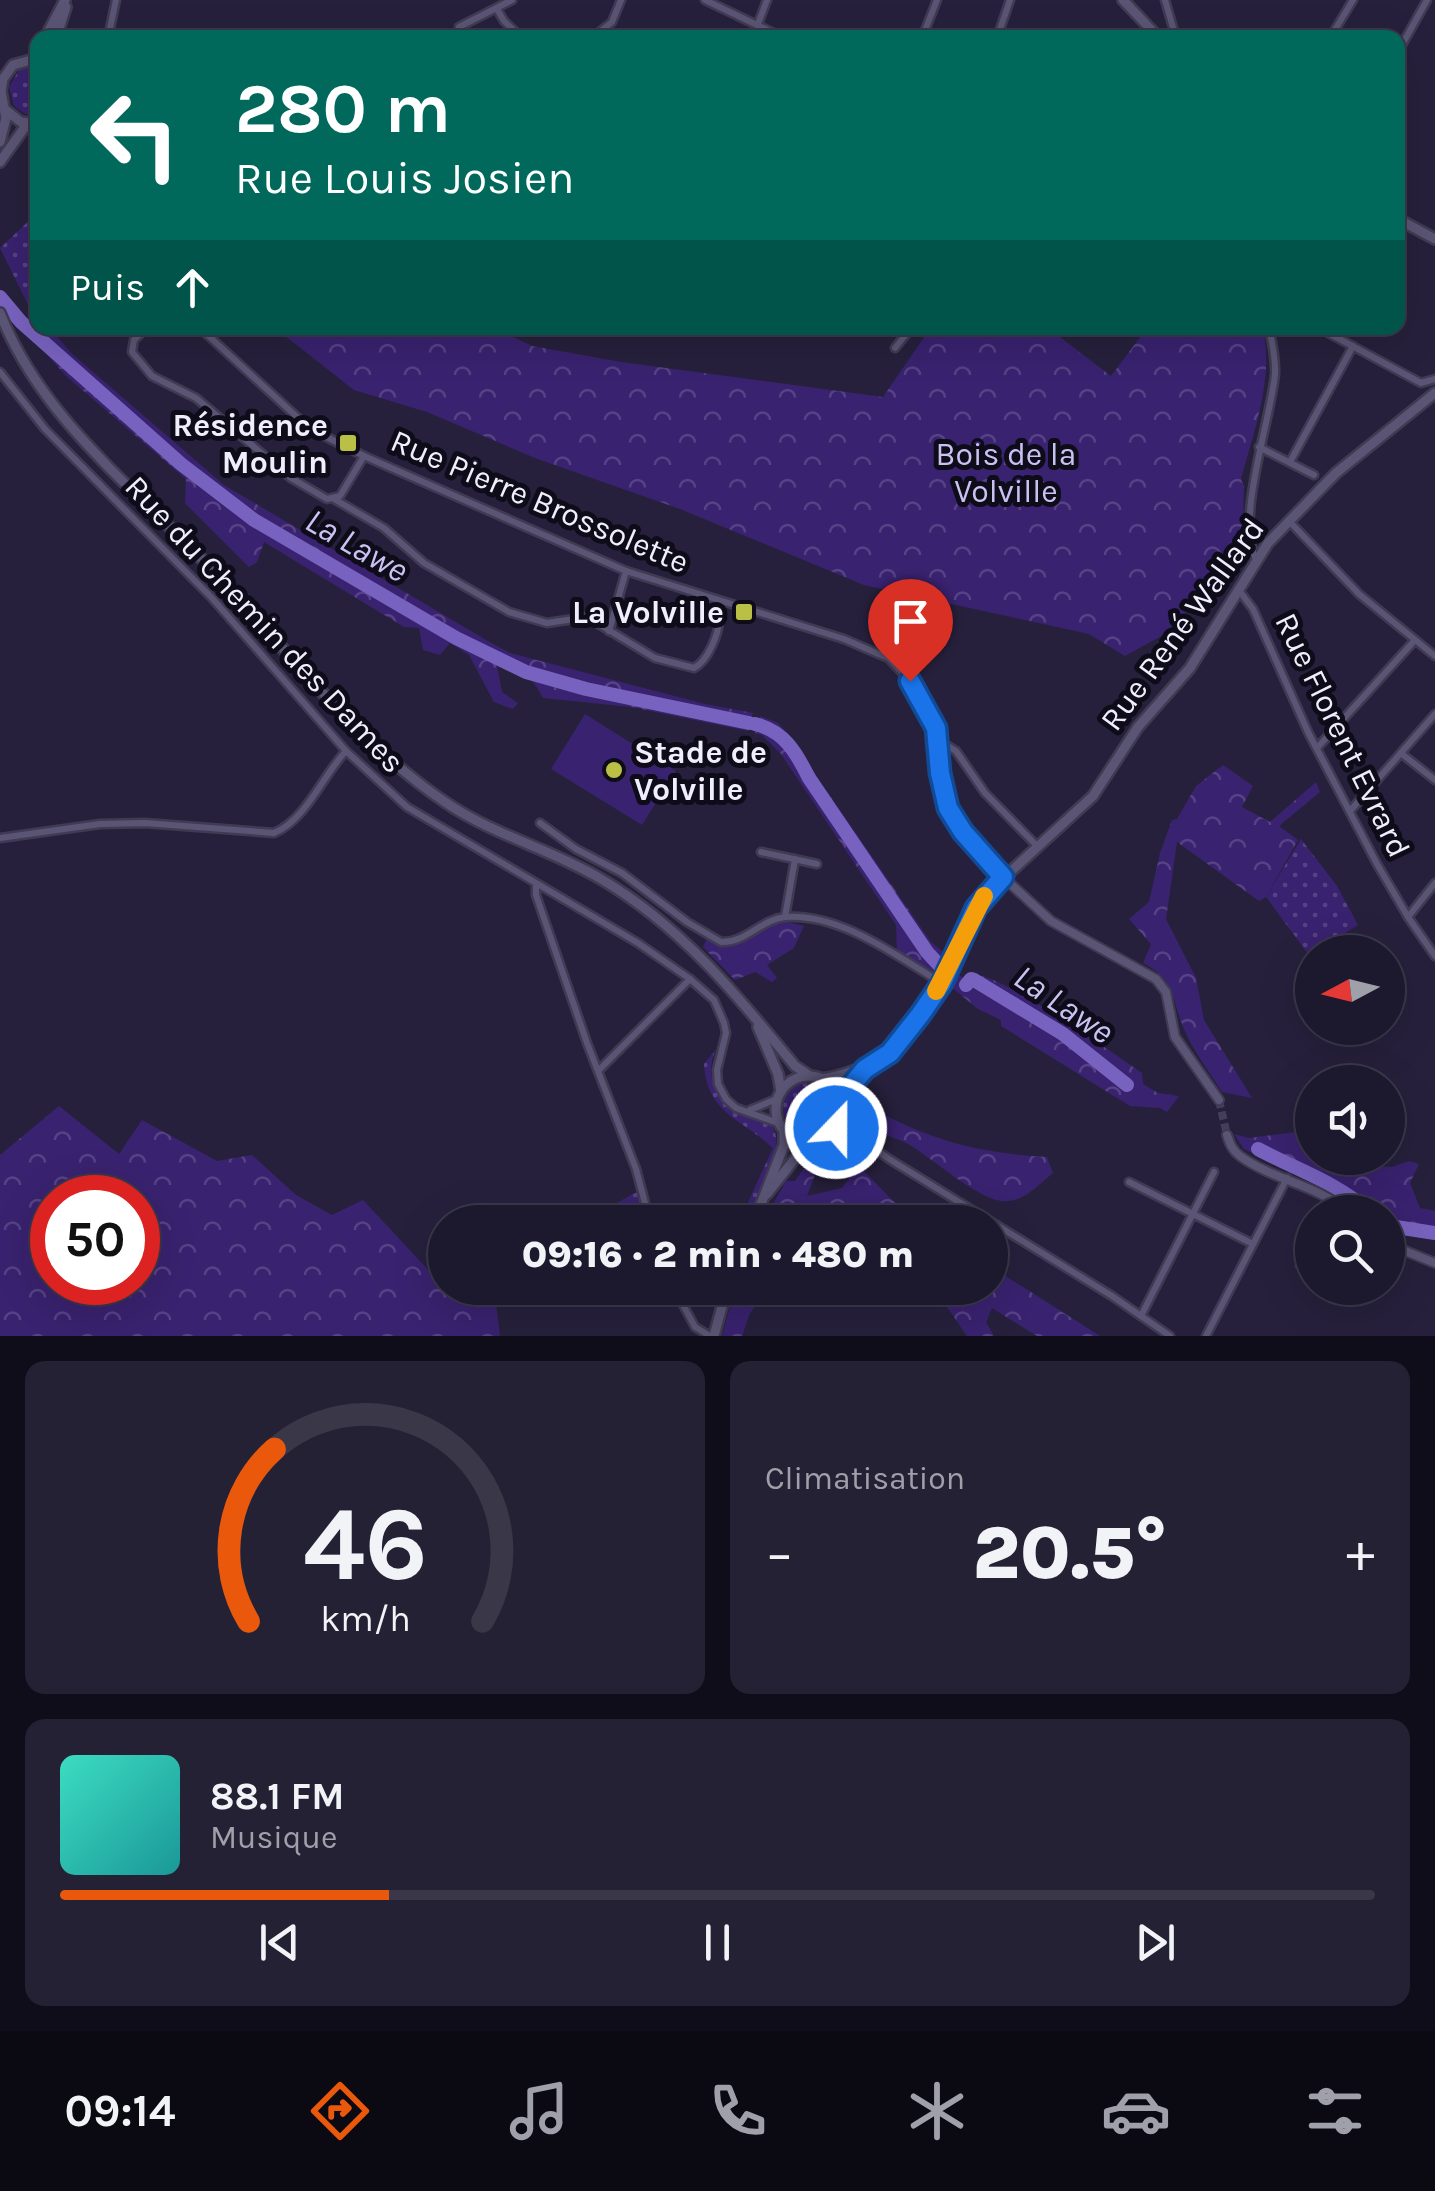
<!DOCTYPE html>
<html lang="fr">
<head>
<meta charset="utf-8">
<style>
  :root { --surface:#1c182d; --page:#252135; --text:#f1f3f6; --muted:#a0a0aa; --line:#3a3749; --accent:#ea580c }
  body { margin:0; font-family:Karla,sans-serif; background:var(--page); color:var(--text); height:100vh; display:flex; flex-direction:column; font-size:38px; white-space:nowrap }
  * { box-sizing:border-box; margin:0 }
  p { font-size:32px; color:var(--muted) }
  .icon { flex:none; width:55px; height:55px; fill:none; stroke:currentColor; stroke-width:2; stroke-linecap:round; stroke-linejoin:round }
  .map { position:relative; height:1336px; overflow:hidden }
  .sheet { display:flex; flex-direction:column; gap:25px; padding:25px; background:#0f0d19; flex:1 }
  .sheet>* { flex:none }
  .guide { position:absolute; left:30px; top:30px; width:1375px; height:305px; border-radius:20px; box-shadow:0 10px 40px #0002,0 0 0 2px var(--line); background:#00695c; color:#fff; overflow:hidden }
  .needle { width:65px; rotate:263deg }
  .tools { position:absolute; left:1295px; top:935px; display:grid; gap:20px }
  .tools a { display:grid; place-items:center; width:110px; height:110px; border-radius:50%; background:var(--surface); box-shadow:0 10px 40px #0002,0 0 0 2px var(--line); font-size:50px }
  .speed { position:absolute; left:30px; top:1175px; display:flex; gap:20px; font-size:50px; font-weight:700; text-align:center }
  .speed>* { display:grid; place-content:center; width:130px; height:130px; border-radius:50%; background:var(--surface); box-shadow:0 10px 40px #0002,0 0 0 2px var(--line); line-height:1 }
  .speed .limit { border:15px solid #d22; background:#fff; color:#111 }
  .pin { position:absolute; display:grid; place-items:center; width:85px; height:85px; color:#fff; margin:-102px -42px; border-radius:50% 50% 50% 0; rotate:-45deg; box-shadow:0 0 10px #0007 }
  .pin .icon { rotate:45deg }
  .me { position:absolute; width:110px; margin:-55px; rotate:22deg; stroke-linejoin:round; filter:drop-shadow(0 0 8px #0008) }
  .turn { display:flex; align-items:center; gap:35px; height:210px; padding:0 40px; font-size:45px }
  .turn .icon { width:130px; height:130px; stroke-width:2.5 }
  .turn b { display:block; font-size:70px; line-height:85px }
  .then { display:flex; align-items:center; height:95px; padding:0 40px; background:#0003; gap:20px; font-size:38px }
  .big { font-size:75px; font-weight:800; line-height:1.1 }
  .sheet .widget { flex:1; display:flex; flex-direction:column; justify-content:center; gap:15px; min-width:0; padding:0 35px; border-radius:20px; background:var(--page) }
  .sheet .dial { align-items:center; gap:0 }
  .dial svg { height:260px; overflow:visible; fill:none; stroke:var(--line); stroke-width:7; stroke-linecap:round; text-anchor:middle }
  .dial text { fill:var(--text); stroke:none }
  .song { display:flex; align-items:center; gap:30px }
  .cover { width:120px; height:120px; border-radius:15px; background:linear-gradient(135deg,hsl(170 70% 55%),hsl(180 70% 35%)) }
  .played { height:10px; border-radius:5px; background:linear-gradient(90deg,var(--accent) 25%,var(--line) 25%) }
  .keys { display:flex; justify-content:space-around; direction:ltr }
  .heat { display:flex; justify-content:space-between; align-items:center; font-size:55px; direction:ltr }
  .sheet .tiles { flex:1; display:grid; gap:25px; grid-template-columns:1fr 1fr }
  .widget:last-child { grid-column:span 2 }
  .trip { position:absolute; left:428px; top:1205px; width:580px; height:100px; border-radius:50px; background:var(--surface); box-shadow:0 10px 40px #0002,0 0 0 2px var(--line); font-weight:800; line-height:100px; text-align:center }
  .tab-bar { display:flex; height:160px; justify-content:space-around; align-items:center; background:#0b0a12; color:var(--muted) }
  .tab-bar .icon { width:70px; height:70px }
  .tab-bar .on { color:var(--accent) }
  .tab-bar b { font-size:45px; color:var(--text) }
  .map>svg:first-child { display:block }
  .green { fill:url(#green-dots) }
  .forest { fill:url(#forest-crowns); fill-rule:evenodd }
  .pitch { fill:#39226f }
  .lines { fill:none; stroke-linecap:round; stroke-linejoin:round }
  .river { stroke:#7862bf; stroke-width:14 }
  .tertiary-tunnel { stroke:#443f59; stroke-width:8; stroke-dasharray:8 4; stroke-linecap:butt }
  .minor-casing { stroke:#403b52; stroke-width:11 }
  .tertiary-casing { stroke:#403b52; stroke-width:12 }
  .secondary-casing { stroke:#403b52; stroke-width:14 }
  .minor { stroke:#5b5575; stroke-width:6 }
  .tertiary { stroke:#5b5575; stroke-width:8 }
  .secondary { stroke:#5b5575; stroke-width:9 }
  .route-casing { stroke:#114b97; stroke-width:25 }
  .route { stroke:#1a73e8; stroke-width:18 }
  .slow { stroke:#f59e0b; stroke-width:18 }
  .poi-dot { fill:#bac045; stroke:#0f0c19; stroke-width:4 }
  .labels { text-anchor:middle; stroke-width:10; stroke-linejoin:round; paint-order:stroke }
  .poi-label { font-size:32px; font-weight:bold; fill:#f0eefd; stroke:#0f0c19; text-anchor:end }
  .park-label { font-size:32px; fill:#c9c1f2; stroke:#0f0c19 }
  .street-label { font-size:32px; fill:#f0eefd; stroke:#0f0c19 }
  .water-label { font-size:35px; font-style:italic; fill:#cac2f3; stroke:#0f0c19 }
</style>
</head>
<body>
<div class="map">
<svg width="1435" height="1336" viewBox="0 0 1435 1336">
  <defs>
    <pattern id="green-dots" width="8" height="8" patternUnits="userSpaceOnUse" patternTransform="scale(2.5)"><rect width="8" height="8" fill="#39226f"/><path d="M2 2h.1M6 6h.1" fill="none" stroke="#564284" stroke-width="1.8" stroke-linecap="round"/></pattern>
    <pattern id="forest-crowns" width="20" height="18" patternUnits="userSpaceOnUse" patternTransform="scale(2.5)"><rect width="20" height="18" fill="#39226f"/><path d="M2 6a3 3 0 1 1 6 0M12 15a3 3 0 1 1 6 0" fill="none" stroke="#564284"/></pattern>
  </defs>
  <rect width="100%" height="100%" fill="#26203c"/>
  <g class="green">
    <path d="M37 66V115L25 114 14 106 9 87 19 70Z"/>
    <path d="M37 213V323L0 248Z"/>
    <path d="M1301 839 1337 886 1358 925 1309 955 1266 897Z"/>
    <path d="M716 1049C704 1074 715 1102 740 1114 750 1119 762 1120 772 1125 788 1152 757 1197 745 1222H739L773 1148C741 1118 707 1114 704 1064Z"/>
    <circle cx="808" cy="1108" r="25"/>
    <path d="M637 1192 648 1222H581Z"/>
  </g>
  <g class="forest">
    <path d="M34 321 38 328 54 333 71 353 224 485 486 640 510 653 705 704 753 713 748 731 631 707 543 698C533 678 521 666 497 666L502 692 518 703 513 709 494 702 469 655 450 643 440 655 423 650 419 628 404 627 264 542 257 562 249 567 185 503 186 479 66 376 27 332Z"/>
    <path d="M275 328H494L532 346 621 362 883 397 925 336 935 328H1048L1111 376 1147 328H1263C1274 379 1254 431 1241 479L1244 487C1243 521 1244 555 1228 586L1222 582 1213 586 1161 636 1125 656 1089 634 864 585 680 509 535 458 427 412 354 390Z"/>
    <path d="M760 716 778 723 786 732 931 942 947 955 939 969 932 972 897 951 896 925 781 754 762 735 755 733Z"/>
    <path d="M1223 765 1253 786 1242 807 1270 822 1316 782 1320 792 1279 826 1298 840 1266 897 1259 901 1177 842 1166 919 1196 978 1204 1020 1252 1098 1222 1092C1209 1071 1193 1051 1184 1029 1171 998 1176 980 1143 963L1151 944 1129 919 1149 902 1160 853 1172 820 1177 819 1196 786Z"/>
    <path d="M784 921 804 926 794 948 767 965 777 978 772 982 755 972 735 980 703 947 707 938C752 958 744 927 784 921Z"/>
    <path d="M958 974 969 982 975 975C1003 975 1113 1053 1142 1073L1143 1084 1158 1093 1179 1096 1167 1112 1160 1108 1130 1106 1001 1026V1020L978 1009 950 986Z"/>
    <path d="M857 1103H864C920 1138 981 1154 1047 1157L1053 1173C1038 1185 1022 1204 1001 1201 973 1196 934 1159 908 1144 888 1133 860 1133 852 1109Z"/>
    <path d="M59 1106 119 1154 142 1120 217 1161 252 1155 296 1195 332 1215 363 1200 433 1275 445 1267V1288H494L500 1336H0V1155ZM52 1198H138V1282H52Z"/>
    <path d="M1312 1130V1158H1356L1354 1164 1392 1167 1409 1161 1419 1164 1410 1183 1420 1208 1435 1211V1229L1428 1226 1391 1234 1388 1232V1212H1364L1337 1194 1244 1149 1234 1134 1249 1138Z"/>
    <path d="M849 1141 869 1151 862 1169 892 1200 923 1222H875L862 1212 838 1222H763L786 1181H795L804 1168 815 1175 807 1196 842 1188 851 1176 842 1164 851 1153Z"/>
    <path d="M993 1268 1100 1336H1037L992 1308 986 1322 994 1336H967L934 1288H990Z"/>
    <path d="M735 1288H770L750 1313 742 1336H722Z"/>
  </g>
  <path class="pitch" d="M585 714 676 771 642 825 551 769Z"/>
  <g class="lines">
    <g class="river">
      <path d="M0 297 21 322 181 464 254 520 456 638 526 672 586 689 749 723"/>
      <path d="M755 724C784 731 796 752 809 778L927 952 939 965"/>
      <path d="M966 985 971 979 974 980 1063 1034 1127 1085"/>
      <path d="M1258 1149C1299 1171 1334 1181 1370 1212"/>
      <path d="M1388 1223 1396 1227 1435 1233"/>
    </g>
    <path class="tertiary-tunnel" d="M1219 1100 1227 1135"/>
    <g class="minor-casing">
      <g id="minor">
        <path d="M705 0 784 38"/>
        <path d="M1165 0 1176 38"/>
        <path d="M497 9 504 21 522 38"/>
        <path d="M758 24 767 0"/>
        <path d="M459 27 512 0"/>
        <path d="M108 38 116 0"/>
        <path d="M592 38 612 22 621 0"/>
        <path d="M922 38 937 0"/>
        <path d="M997 38 1010 0"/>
        <path d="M1330 38 1353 0"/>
        <path d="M1398 52 1427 0"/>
        <path d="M146 328 134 340 132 352 152 376 196 398 291 478 327 499 340 496 364 456"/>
        <path d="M200 328 309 428 364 456 626 571 844 639 888 658 910 681 936 727 941 778 954 820 1003 877"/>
        <path d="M1319 328 1421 383 1435 379"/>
        <path d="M895 348 911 328"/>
        <path d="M0 372 45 429 212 598 346 751 407 807 638 943 690 979 714 1000 724 1023 726 1033 717 1070 718 1084 726 1099 736 1108 781 1124"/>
        <path d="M1259 447 1314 475"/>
        <path d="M1290 462 1353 346"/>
        <path d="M334 499 384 528 424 563 509 612 547 623 587 617 655 658 694 668C708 661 720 632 719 617"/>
        <path d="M1289 521 1359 594 1435 656"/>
        <path d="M1256 559C1235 521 1271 419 1275 374 1276 359 1272 342 1269 328"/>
        <path d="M1238 589 1253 609 1308 732 1377 864 1408 917 1435 956"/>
        <path d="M609 631 626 571"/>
        <path d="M938 740 956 751 985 793 1038 847"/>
        <path d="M1317 748 1415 640"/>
        <path d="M1402 754 1435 780"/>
        <path d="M1350 811 1435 714"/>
        <path d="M540 823 576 849 622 873 687 922 721 942C746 943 760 920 785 917 841 913 896 956 942 983"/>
        <path d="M0 838 100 824 145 823 274 833C306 820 323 775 346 751"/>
        <path d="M761 852 817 864"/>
        <path d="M536 886V895L587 1043 636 1169 650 1222"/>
        <path d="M785 917 795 859"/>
        <path d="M1408 917 1435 883"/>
        <path d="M599 1070 690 979"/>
        <path d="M750 1110 779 1098"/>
        <path d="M841 1117 860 1138 889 1159 1112 1296 1170 1336"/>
        <path d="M832 1133 860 1138"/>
        <path d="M1129 1182 1253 1244"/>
        <path d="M1300 1265 1312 1275"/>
        <path d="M674 1288 695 1327 710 1336"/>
        <path d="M1330 1288 1351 1297 1358 1288"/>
        <path d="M1141 1316 1214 1172"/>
        <path d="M1206 1336 1287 1178"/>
      </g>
    </g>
    <g class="tertiary-casing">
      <g id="tertiary">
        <path d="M1003 877 1051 921 1156 979 1166 992 1175 1037 1219 1100"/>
        <path d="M1227 1135C1230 1144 1232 1150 1240 1156 1273 1180 1317 1185 1349 1212"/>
        <path d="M1388 1244 1435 1263"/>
      </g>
    </g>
    <g class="secondary-casing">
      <g id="secondary">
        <path d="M1123 0 1159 38"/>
        <path d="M45 38 65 0"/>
        <path d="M56 38 66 7"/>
        <path d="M7 111 21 122 38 124"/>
        <path d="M0 142 6 118 1 91 3 79 13 65 38 58"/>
        <path d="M0 162 27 124"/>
        <path d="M1398 219 1435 239"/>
        <path d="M0 313C43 422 138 490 215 573 288 651 356 742 445 802 493 835 551 849 601 879 681 926 737 995 795 1066L810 1076"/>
        <path d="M758 1027 778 1074 781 1092"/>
        <circle cx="809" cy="1109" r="33"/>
        <path d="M823 1079C884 1068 915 1035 943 980 957 953 965 922 983 897L1093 796 1138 727 1190 668 1268 543 1336 473 1435 393"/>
        <path d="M842 1104 864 1071"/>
        <path d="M767 1194 808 1142"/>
        <path d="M754 1222 784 1145V1131"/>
        <path d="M714 1336 727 1288"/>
      </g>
    </g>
    <use href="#minor" class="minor"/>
    <use href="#tertiary" class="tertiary"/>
    <use href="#secondary" class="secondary"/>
  </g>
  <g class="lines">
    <g class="route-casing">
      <path id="route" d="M836 1128 849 1088 865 1069 890 1053 920 1015 942 983 976 908 1003 877 963 832 948 808 940 773 936 728 910 681"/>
    </g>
    <use href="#route" class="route"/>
    <path class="slow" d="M936 991 984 896"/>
  </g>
  <g class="poi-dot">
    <rect x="338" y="433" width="20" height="20" rx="5"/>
    <rect x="734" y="602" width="20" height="20" rx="5"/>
    <circle cx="614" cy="770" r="10"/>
  </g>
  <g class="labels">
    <g class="poi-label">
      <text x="328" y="436">Résidence<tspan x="328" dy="37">Moulin</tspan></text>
      <text x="724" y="623">La Volville</text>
      <text x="634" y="763" text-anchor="start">Stade de<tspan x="634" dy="37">Volville</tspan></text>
    </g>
    <g class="park-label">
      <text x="1006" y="465">Bois de la<tspan x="1006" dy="37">Volville</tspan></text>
    </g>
    <g class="street-label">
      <text transform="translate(540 501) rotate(23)" y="11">Rue Pierre Brossolette</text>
      <text transform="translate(265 624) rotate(47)" y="11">Rue du Chemin des Dames</text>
      <text transform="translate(1182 624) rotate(-54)" y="11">Rue René Wallard</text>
      <text transform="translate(1343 735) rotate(64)" y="11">Rue Florent Evrard</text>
    </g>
    <g class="water-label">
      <text transform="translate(357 545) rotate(30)" y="12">La Lawe</text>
      <text transform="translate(1064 1004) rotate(34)" y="12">La Lawe</text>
    </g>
  </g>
</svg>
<div class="tools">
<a><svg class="needle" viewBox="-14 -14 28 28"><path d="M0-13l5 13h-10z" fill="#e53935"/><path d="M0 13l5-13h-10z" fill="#a0a0aa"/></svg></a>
<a><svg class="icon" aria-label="sound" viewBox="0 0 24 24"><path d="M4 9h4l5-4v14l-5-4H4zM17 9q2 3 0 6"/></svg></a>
<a><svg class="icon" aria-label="search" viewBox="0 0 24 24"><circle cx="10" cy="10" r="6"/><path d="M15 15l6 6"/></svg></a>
</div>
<div class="speed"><div class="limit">50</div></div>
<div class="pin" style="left:910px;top:681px;background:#d93025"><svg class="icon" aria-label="arrive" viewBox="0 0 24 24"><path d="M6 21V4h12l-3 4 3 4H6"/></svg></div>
<svg class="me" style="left:836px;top:1128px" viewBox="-20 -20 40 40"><circle r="17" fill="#1a73e8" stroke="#fff" stroke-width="3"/><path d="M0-11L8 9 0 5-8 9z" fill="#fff"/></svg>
<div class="trip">09:16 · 2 min · 480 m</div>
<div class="guide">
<div class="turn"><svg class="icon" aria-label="left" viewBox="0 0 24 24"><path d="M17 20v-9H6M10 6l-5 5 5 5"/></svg><div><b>280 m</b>Rue Louis Josien</div></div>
<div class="then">Puis<svg class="icon" aria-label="ahead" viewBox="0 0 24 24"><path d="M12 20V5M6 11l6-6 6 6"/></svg></div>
</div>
</div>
<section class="sheet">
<div class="tiles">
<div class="widget dial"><svg viewBox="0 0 100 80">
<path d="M14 69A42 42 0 1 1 86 69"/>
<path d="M14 69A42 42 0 0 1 22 16" stroke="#ea580c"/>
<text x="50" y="56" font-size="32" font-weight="700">46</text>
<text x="50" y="72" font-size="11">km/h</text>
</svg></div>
<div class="widget"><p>Climatisation</p>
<div class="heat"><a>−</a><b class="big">20.5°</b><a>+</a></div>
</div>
<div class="widget">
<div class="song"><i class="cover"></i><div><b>88.1 FM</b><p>Musique</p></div></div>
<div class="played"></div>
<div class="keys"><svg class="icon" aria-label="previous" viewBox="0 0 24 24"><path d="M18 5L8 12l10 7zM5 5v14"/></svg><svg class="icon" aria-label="pause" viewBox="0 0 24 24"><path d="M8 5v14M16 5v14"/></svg><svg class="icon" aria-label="next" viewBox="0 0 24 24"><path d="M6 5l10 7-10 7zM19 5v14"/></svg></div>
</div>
</div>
</section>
<nav class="tab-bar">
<b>09:14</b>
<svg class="icon on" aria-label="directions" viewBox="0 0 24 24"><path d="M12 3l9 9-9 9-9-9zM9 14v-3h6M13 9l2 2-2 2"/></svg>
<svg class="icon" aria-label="music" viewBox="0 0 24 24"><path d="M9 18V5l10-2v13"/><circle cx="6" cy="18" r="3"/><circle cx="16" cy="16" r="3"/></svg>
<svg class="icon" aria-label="phone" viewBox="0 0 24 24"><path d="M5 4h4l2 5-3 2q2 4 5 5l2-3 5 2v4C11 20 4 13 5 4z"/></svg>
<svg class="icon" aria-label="climate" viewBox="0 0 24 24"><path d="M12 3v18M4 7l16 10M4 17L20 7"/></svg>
<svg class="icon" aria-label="car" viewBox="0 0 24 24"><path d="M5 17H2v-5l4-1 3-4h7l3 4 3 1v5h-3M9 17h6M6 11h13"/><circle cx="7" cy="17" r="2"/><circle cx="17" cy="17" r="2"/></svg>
<svg class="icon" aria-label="filters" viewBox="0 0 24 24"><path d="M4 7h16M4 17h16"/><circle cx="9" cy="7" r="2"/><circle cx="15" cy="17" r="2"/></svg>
</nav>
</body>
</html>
